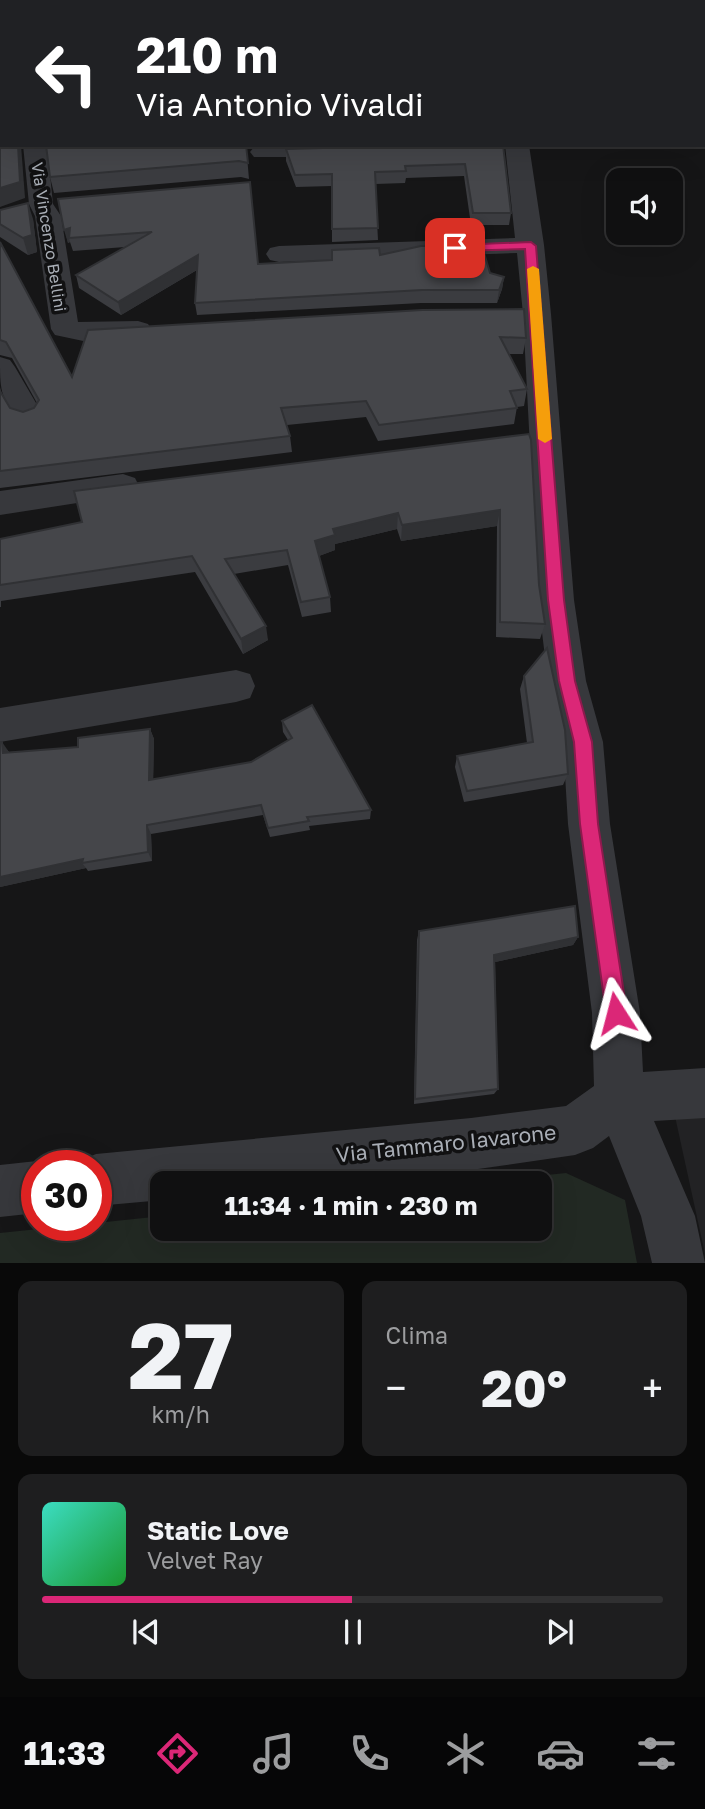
<!DOCTYPE html>
<html lang="it">
<head>
<meta charset="utf-8">
<style>
  :root { --surface:#101011; --page:#1e1e1f; --text:#f1f3f6; --muted:#9c9d9f; --line:#303031; --accent:#db2777 }
  body { margin:0; font-family:"Golos Text",sans-serif; background:var(--page); color:var(--text); height:100vh; display:flex; flex-direction:column; font-size:26px; white-space:nowrap }
  * { box-sizing:border-box; margin:0 }
  p { font-size:23px; color:var(--muted) }
  .icon { flex:none; width:38px; height:38px; fill:none; stroke:currentColor; stroke-width:2; stroke-linecap:round; stroke-linejoin:round }
  .map { position:relative; height:1263px; overflow:hidden }
  .panel { display:flex; flex-direction:column; gap:18px; padding:18px; background:#090909; flex:1 }
  .panel>* { flex:none }
  .hud { position:absolute; left:0px; top:0px; width:705px; height:147px; box-shadow:0 7px 28px #0002,0 0 0 2px var(--line); background:#202124; color:#fff; overflow:hidden }
  .controls { position:absolute; left:606px; top:168px; display:grid; gap:14px }
  .controls a { display:grid; place-items:center; width:77px; height:77px; border-radius:14px; background:var(--surface); box-shadow:0 7px 28px #0002,0 0 0 2px var(--line); font-size:35px }
  .speed { position:absolute; left:21px; top:1150px; display:flex; gap:14px; font-size:35px; font-weight:700; text-align:center }
  .speed>* { display:grid; place-content:center; width:91px; height:91px; border-radius:50%; background:var(--surface); box-shadow:0 7px 28px #0002,0 0 0 2px var(--line); line-height:1 }
  .speed .limit { border:10px solid #d22; background:#fff; color:#111 }
  .pin { position:absolute; display:grid; place-items:center; width:60px; height:60px; color:#fff; margin:-30px; border-radius:14px; box-shadow:0 4px 10px #0006 }
  .me { position:absolute; width:77px; margin:-38px; rotate:351deg; stroke-linejoin:round; filter:drop-shadow(0 0 5px #0008) }
  .turn { display:flex; align-items:center; gap:24px; height:147px; padding:0 21px; font-size:32px }
  .turn .icon { width:91px; height:91px; stroke-width:2.5 }
  .turn b { display:block; font-size:49px; line-height:60px }
  .big { font-size:52px; font-weight:700; line-height:1.1 }
  .panel .widget { flex:1; display:flex; flex-direction:column; justify-content:center; gap:10px; min-width:0; padding:0 24px; border-radius:14px; background:var(--page) }
  .panel .dial { align-items:center; gap:0 }
  .dial b { font-size:91px; line-height:1 }
  .song { display:flex; align-items:center; gap:21px }
  .cover { width:84px; height:84px; border-radius:10px; background:linear-gradient(135deg,hsl(170 70% 55%),hsl(130 70% 35%)) }
  .played { height:7px; border-radius:4px; background:linear-gradient(90deg,var(--accent) 50%,var(--line) 50%) }
  .keys { display:flex; justify-content:space-around; direction:ltr }
  .heat { display:flex; justify-content:space-between; align-items:center; font-size:38px; direction:ltr }
  .panel .tiles { flex:1; display:grid; gap:18px; grid-template-columns:1fr 1fr }
  .widget:last-child { grid-column:span 2 }
  .trip { position:absolute; left:150px; top:1171px; width:402px; height:70px; border-radius:14px; background:var(--surface); box-shadow:0 7px 28px #0002,0 0 0 2px var(--line); font-weight:700; line-height:70px; text-align:center }
  .dock { display:flex; height:112px; justify-content:space-around; align-items:center; background:#060607; color:var(--muted) }
  .dock .icon { width:49px; height:49px }
  .dock .selected { color:var(--accent) }
  .dock b { font-size:32px; color:var(--text) }
  .map>svg:first-child { display:block }
  .built { fill:#222224 }
  .green { fill:#222923 }
  .lines { fill:none; stroke-linecap:round; stroke-linejoin:round }
  .minor { fill:#37383c; fill-rule:evenodd }
  .wall { fill:#3b3c40 }
  .shaded-wall { fill:#303134 }
  .building { fill:#45464a; stroke:#303134; stroke-width:2 }
  .route { fill:#db2777; stroke:#8e194d; stroke-width:2 }
  .slow { fill:#f59e0b }
  .labels { text-anchor:middle; stroke-width:7; stroke-linejoin:round; paint-order:stroke }
  .far-street-label { font-size:16px; fill:#a9aeb6; stroke:#111112 }
  .near-street-label { font-size:21px; fill:#a9aeb6; stroke:#111112 }
</style>
</head>
<body>
<div class="map">
<svg width="705" height="1263" viewBox="0 0 705 1263">
  <rect width="100%" height="100%" fill="#161617"/>
  <path class="built" d="M705 1073V1254L666 1075Z"/>
  <path class="green" d="M566 1173 625 1200 637 1263H0V1233L163 1216V1228H541V1183H471Z"/>
  <g class="lines">
    <g class="minor">
      <rect x="495" y="0" width="20" height="2"/>
      <path d="M23 145H47L53 204 61 216 78 322 138 321 148 324 152 330 148 336 88 342 55 335 51 329 35 216 29 204Z"/>
      <path d="M261 145H342L346 150 342 155 334 157H254L250 152 254 147Z"/>
      <path d="M505 145H529L544 245 551 314 574 600 586 681 603 742 610 824 640 1013 643 1072 705 1068V1118L654 1121 695 1216 705 1263H652L641 1216 609 1136 593 1148 575 1155 471 1170 332 1183H163V1200L96 1206V1166H76L78 1162 96 1154 471 1118 566 1106 594 1086 592 1013 568 824 563 742 548 681 538 600 523 314 517 253 279 262 270 260 266 254 270 248 279 246 515 238Z"/>
      <path d="M0 357 10 360 15 367 43 415 39 422 28 426 17 422C0 393 0 391 0 357Z"/>
      <path d="M123 474 135 478 139 486 135 494 0 515V491Z"/>
      <path d="M236 670 250 674 255 686 250 698 236 702 0 742V708Z"/>
      <path d="M37 1161 48 1166H37V1213L0 1217V1165Z"/>
    </g>
  </g>
  <g class="wall">
    <rect x="704" y="65" width="1" height="40"/>
    <path d="M246 145 249 179 241 177 54 193 50 177Z"/>
    <path d="M503 145 511 213 509 225H471L464 176 406 178 405 183 375 184 378 240 332 242V186L296 187 286 161V149Z"/>
    <path d="M58 199 258 264 332 260 380 255 490 273 504 277 502 289 497 303H421L197 315 195 303 197 270 121 315 79 288 76 275 125 247 73 251 70 242 68 243Z"/>
    <path d="M0 210 33 219 37 252 28 255 0 237Z"/>
    <path d="M0 242 72 377 88 330 526 338 523 354H509L527 389 524 406 517 407 514 424 378 441 366 417 287 425 290 436 292 452 0 488V387L1 392 10 408 23 412 34 408 37 403 12 358 0 355Z"/>
    <path d="M529 434 539 585 545 624 540 639 496 637 497 526 401 541 397 529 335 544V550L319 556 330 597 331 612 302 617 288 565 234 574 268 640 243 654 195 572 1 601V607H0V539Z"/>
    <path d="M524 676 568 774 563 785 464 802 455 767 457 756 527 743 520 689Z"/>
    <path d="M282 721 371 810 370 819 309 826 310 830 270 837 263 815 151 834 152 861 88 871 86 868 0 887V742L9 752 78 747 150 729 154 739 153 780 251 762 288 740 283 732Z"/>
    <path d="M419 931 578 937 573 945 495 962 498 1089 494 1094 414 1104 417 940Z"/>
  </g>
  <g class="shaded-wall">
    <path d="M93 0H106V2H94Z"/>
    <rect x="0" y="2" width="2" height="16"/>
    <path d="M18 145H21L25 198 0 207V188Z"/>
    <path d="M28 203 33 219 37 252 28 255 23 238Z"/>
    <path d="M70 228 69 238 70 242 68 243 64 230Z"/>
    <path d="M198 255 200 268 121 315 118 302Z"/>
    <path d="M504 277 502 289 497 303 499 290Z"/>
    <path d="M500 510 497 526 401 541 402 525Z"/>
    <path d="M398 513 397 529 335 544V550L316 557 315 541 333 529Z"/>
    <path d="M266 626 268 640 243 654 241 639Z"/>
    <path d="M150 729 154 739 153 790 149 780Z"/>
    <path d="M2 742 9 752 3 753Z"/>
    <path d="M147 825 151 834 152 861 148 852Z"/>
    <path d="M83 859 82 863 86 868 0 887V877Z"/>
    <path d="M578 937 573 945 491 963 494 955Z"/>
  </g>
  <g class="building">
    <path d="M0 0H96L97 2 8 1 0 2Z"/>
    <path d="M266 0H492L493 2H266Z"/>
    <rect x="665" y="0" width="29" height="2"/>
    <rect x="704" y="65" width="1" height="26"/>
    <path d="M0 73H2V145H18L20 182 0 188Z"/>
    <path d="M46 145H246L248 163 239 161 50 177Z"/>
    <path d="M434 145H503L511 213H473L465 164 405 166 406 171 375 172 378 228 332 229V174L295 175 286 149Z"/>
    <path d="M250 182 258 264 332 260V250L379 248 380 255 421 246H482L490 273 504 277 499 290H422L195 303 198 255 118 302 76 275 152 232 69 238 70 228 64 230 58 199Z"/>
    <path d="M28 203 32 235 23 238 0 224V210Z"/>
    <path d="M0 242 72 377 88 330 422 310 524 309 526 338 500 337 527 389 510 391 517 408 379 425 366 401 281 408 290 436 0 471V391L10 408 23 412 34 408 39 400 6 342 0 340Z"/>
    <path d="M529 434 531 440 539 585 545 624 500 622V510L402 525 398 513 333 529 335 535 315 541 330 597 301 602 287 550 225 559 266 626 241 639 192 556 0 585V539L82 522 74 491Z"/>
    <path d="M547 648 565 730 568 774 467 791 457 756 533 742 524 676Z"/>
    <path d="M312 705 371 810 307 817 309 821 268 828 261 805 147 825 148 852 82 863 83 859 0 877V742H2L3 753 78 747V738L150 729 149 780 251 762 292 738 282 721Z"/>
    <path d="M575 906 578 937 494 955 498 1089 415 1099 419 931Z"/>
  </g>
  <path class="route" d="M531 242 536 246 564 600 575 681 592 742 598 824 627 1013 624 1021 616 1024 609 1021 606 1013 580 824 574 742 559 681 548 600 525 249 455 251 449 248 455 245Z"/>
  <path class="slow" d="M533 266 539 269 552 439 545 443 538 439 527 269Z"/>
  <g class="labels">
    <g class="far-street-label">
      <text transform="translate(49 237) rotate(81)" y="6">Via Vincenzo Bellini</text>
    </g>
    <g class="near-street-label">
      <text transform="translate(446 1144) rotate(-6)" y="7">Via Tammaro Iavarone</text>
    </g>
  </g>
</svg>
<div class="controls">
<a><svg class="icon" aria-label="sound" viewBox="0 0 24 24"><path d="M4 9h4l5-4v14l-5-4H4zM17 9q2 3 0 6"/></svg></a>
</div>
<div class="speed"><div class="limit">30</div></div>
<div class="pin" style="left:455px;top:248px;background:#d93025"><svg class="icon" aria-label="arrive" viewBox="0 0 24 24"><path d="M6 21V4h12l-3 4 3 4H6"/></svg></div>
<svg class="me" style="left:616px;top:1013px" viewBox="-20 -20 40 40"><path d="M0-17L14 15 0 8-14 15z" fill="#db2777" stroke="#fff" stroke-width="4"/></svg>
<div class="trip">11:34 · 1 min · 230 m</div>
<div class="hud">
<div class="turn"><svg class="icon" aria-label="left" viewBox="0 0 24 24"><path d="M17 20v-9H6M10 6l-5 5 5 5"/></svg><div><b>210 m</b>Via Antonio Vivaldi</div></div>
</div>
</div>
<section class="panel">
<div class="tiles">
<div class="widget dial"><b>27</b><p>km/h</p></div>
<div class="widget"><p>Clima</p>
<div class="heat"><a>−</a><b class="big">20°</b><a>+</a></div>
</div>
<div class="widget">
<div class="song"><i class="cover"></i><div><b>Static Love</b><p>Velvet Ray</p></div></div>
<div class="played"></div>
<div class="keys"><svg class="icon" aria-label="previous" viewBox="0 0 24 24"><path d="M18 5L8 12l10 7zM5 5v14"/></svg><svg class="icon" aria-label="pause" viewBox="0 0 24 24"><path d="M8 5v14M16 5v14"/></svg><svg class="icon" aria-label="next" viewBox="0 0 24 24"><path d="M6 5l10 7-10 7zM19 5v14"/></svg></div>
</div>
</div>
</section>
<nav class="dock">
<b>11:33</b>
<svg class="icon selected" aria-label="directions" viewBox="0 0 24 24"><path d="M12 3l9 9-9 9-9-9zM9 14v-3h6M13 9l2 2-2 2"/></svg>
<svg class="icon" aria-label="music" viewBox="0 0 24 24"><path d="M9 18V5l10-2v13"/><circle cx="6" cy="18" r="3"/><circle cx="16" cy="16" r="3"/></svg>
<svg class="icon" aria-label="phone" viewBox="0 0 24 24"><path d="M5 4h4l2 5-3 2q2 4 5 5l2-3 5 2v4C11 20 4 13 5 4z"/></svg>
<svg class="icon" aria-label="climate" viewBox="0 0 24 24"><path d="M12 3v18M4 7l16 10M4 17L20 7"/></svg>
<svg class="icon" aria-label="car" viewBox="0 0 24 24"><path d="M5 17H2v-5l4-1 3-4h7l3 4 3 1v5h-3M9 17h6M6 11h13"/><circle cx="7" cy="17" r="2"/><circle cx="17" cy="17" r="2"/></svg>
<svg class="icon" aria-label="filters" viewBox="0 0 24 24"><path d="M4 7h16M4 17h16"/><circle cx="9" cy="7" r="2"/><circle cx="15" cy="17" r="2"/></svg>
</nav>
</body>
</html>
